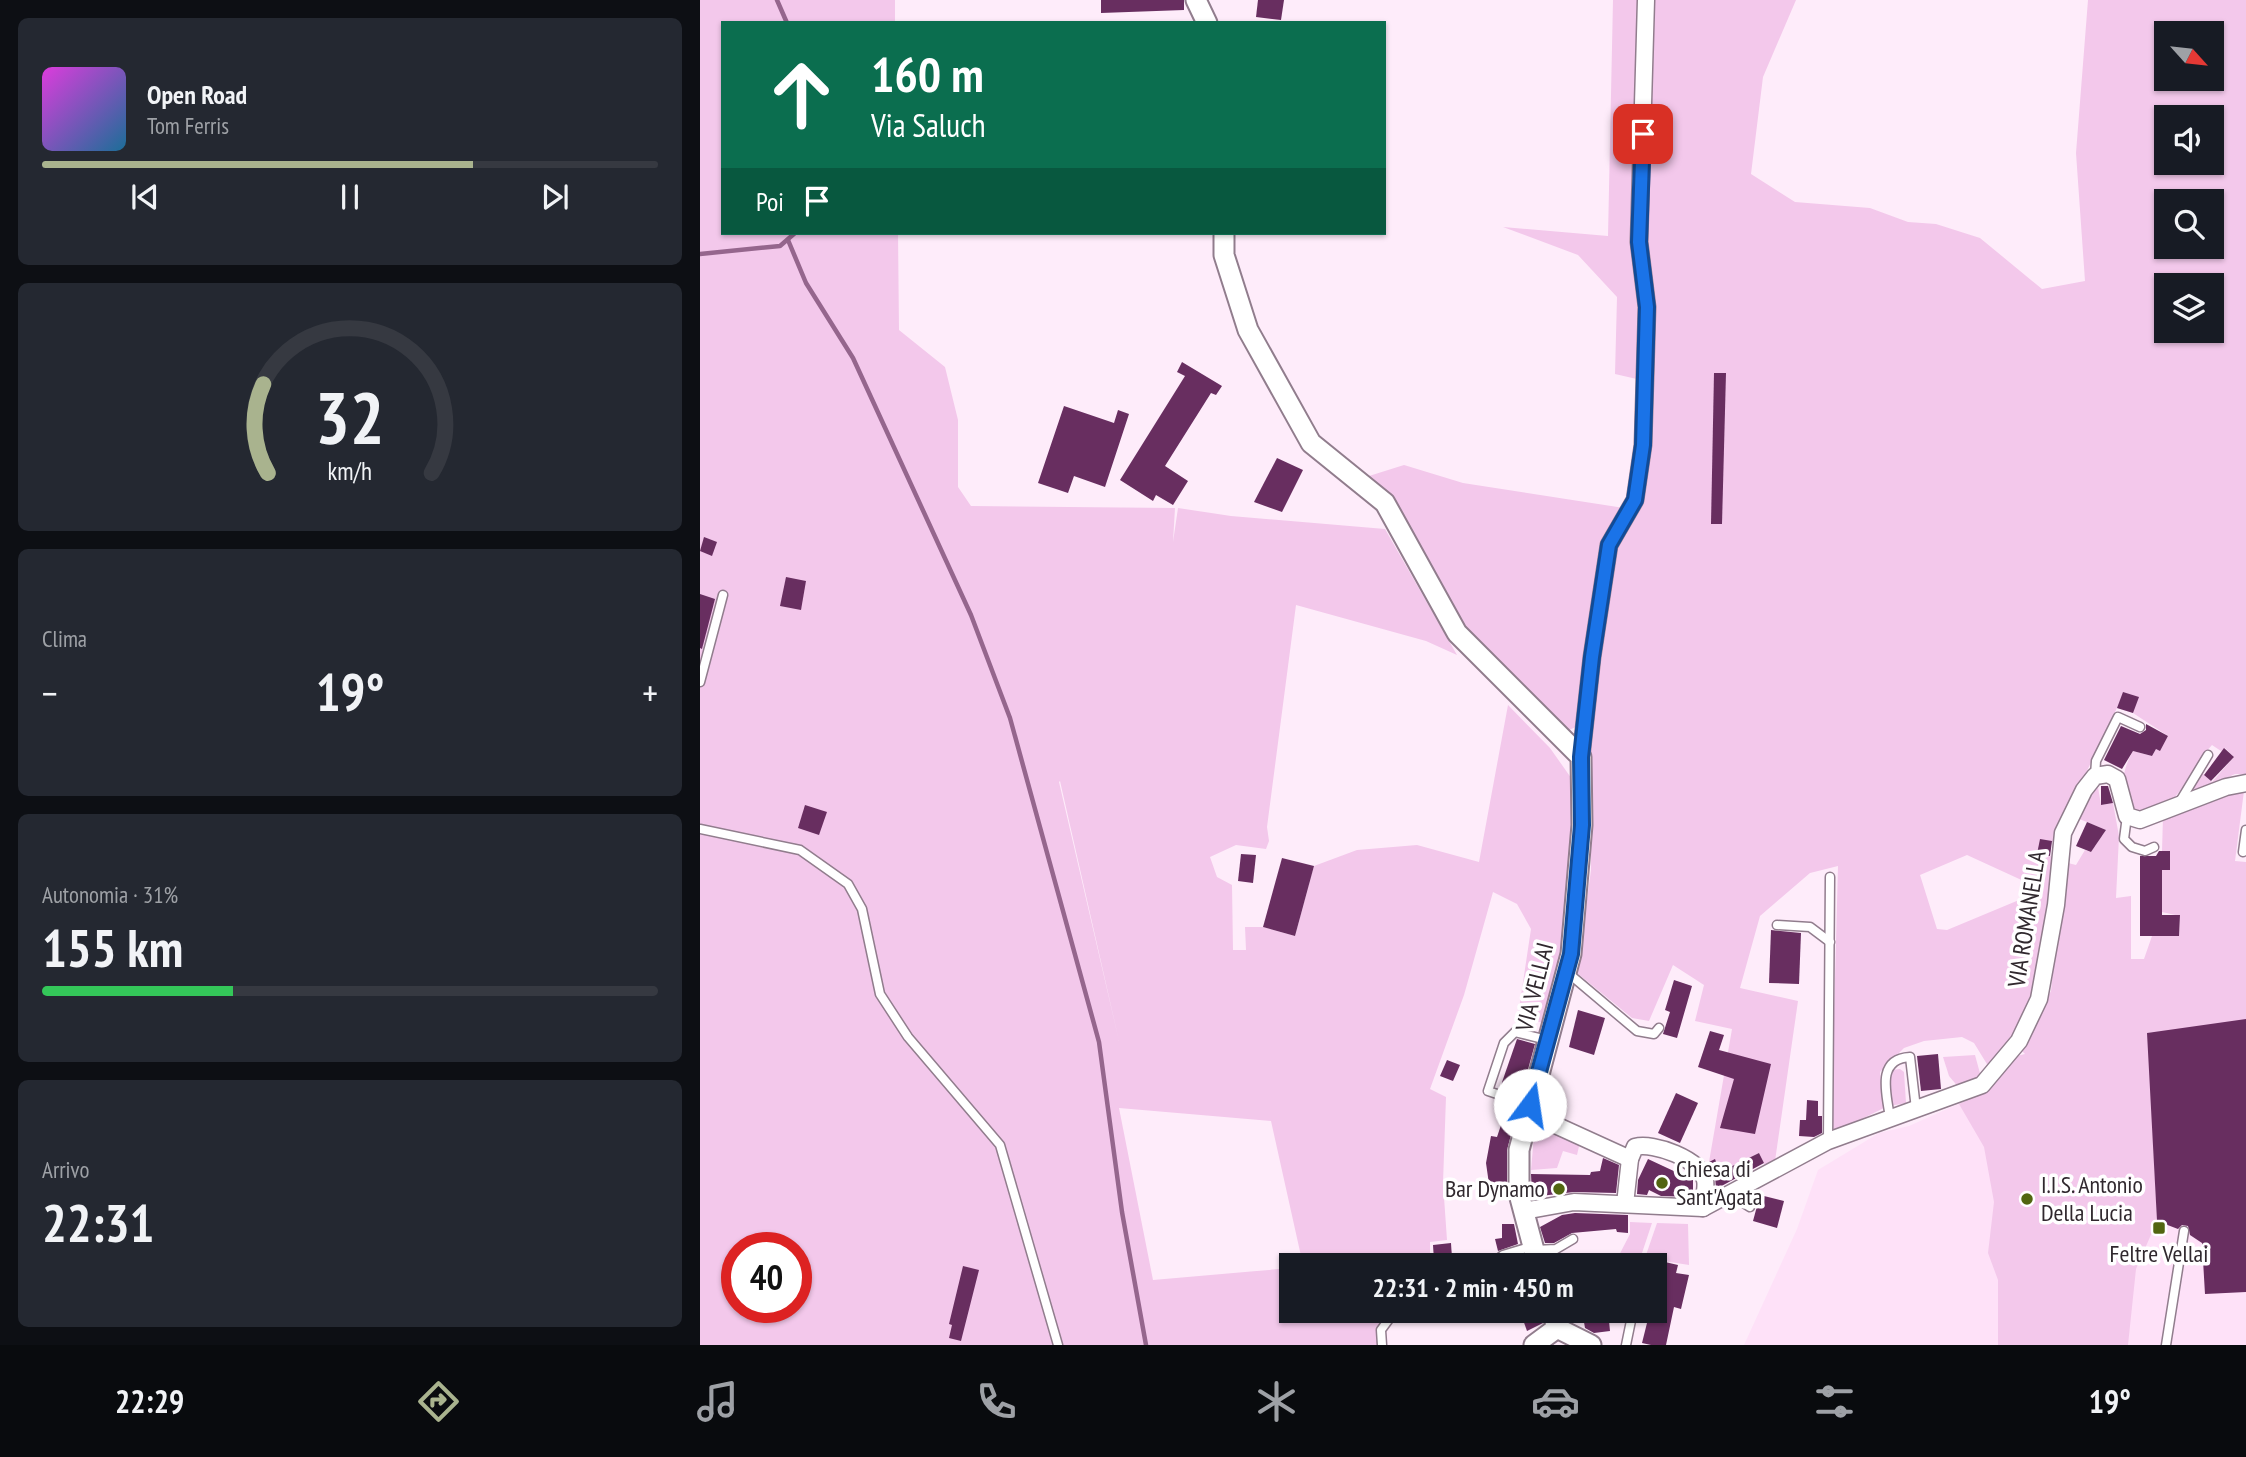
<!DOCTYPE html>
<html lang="it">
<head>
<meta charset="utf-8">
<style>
  :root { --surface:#171b24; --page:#242831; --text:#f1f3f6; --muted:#9ea1a6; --line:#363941; --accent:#a9b38e }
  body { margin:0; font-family:"PT Sans Narrow",sans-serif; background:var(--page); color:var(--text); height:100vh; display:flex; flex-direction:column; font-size:26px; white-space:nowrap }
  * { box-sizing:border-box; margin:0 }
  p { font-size:23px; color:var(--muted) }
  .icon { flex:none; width:38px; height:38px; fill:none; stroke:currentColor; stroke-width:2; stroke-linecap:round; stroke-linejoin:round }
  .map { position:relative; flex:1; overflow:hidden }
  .details { display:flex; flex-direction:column; gap:18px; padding:18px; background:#0d0f14; width:700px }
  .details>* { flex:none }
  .guide { position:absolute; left:21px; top:21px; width:665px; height:214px; border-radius:0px; box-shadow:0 2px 5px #0004; background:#0b6e4f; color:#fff; overflow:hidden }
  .needle { width:46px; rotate:117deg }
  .fabs { position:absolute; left:1454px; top:21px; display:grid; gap:14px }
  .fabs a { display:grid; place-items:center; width:70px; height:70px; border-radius:0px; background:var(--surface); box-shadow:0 2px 5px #0004; font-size:35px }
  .speed { position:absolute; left:21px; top:1232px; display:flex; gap:14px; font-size:35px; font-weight:700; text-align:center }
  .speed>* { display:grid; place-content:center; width:91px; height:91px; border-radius:50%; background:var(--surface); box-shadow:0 2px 5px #0004; line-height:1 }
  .speed .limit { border:10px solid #d22; background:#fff; color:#111 }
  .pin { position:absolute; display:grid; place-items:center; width:60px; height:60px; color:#fff; margin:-30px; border-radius:14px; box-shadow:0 4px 10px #0006 }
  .me { position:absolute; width:77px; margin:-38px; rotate:14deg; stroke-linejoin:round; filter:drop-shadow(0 0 5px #0008) }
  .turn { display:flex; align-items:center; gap:24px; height:147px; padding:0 35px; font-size:32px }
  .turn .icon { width:91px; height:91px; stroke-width:2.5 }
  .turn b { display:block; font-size:49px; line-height:60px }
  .then { display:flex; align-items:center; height:66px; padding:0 35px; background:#0003; gap:14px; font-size:26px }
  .big { font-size:52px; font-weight:700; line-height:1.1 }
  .details .widget { flex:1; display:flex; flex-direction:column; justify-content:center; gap:10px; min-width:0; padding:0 24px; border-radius:10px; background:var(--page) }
  .details .dial { align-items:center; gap:0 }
  .dial svg { height:182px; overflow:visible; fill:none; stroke:var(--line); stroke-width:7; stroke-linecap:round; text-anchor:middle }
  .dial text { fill:var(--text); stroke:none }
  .song { display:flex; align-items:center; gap:21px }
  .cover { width:84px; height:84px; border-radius:10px; background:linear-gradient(135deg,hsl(300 70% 55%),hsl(200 70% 35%)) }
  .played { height:7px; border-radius:4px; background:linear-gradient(90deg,var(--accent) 70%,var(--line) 70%) }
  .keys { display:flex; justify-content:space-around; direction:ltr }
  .heat { display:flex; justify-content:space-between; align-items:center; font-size:38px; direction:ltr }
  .charge { height:10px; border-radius:5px; background:linear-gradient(90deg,#34c759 31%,var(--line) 0) }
  .trip { position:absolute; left:579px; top:1253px; width:388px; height:70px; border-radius:0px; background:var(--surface); box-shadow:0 2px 5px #0004; font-weight:700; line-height:70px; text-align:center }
  .dock { display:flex; height:112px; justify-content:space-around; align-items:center; background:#090b0e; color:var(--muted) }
  .dock .icon { width:49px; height:49px }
  .dock .on { color:var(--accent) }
  .dock b { font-size:32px; color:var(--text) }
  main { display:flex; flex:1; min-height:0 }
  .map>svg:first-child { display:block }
  .built { fill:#fee1f8 }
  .green { fill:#f3c8eb; fill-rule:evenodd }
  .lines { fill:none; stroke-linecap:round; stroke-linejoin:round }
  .stream { stroke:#95668d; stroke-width:4.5 }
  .building { fill:#682e60 }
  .service-casing { stroke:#917d8d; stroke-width:11 }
  .minor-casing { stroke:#917d8d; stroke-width:19 }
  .tertiary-casing { stroke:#917d8d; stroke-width:23 }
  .service { stroke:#fff; stroke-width:8 }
  .minor { stroke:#fff; stroke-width:16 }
  .tertiary { stroke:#fff; stroke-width:19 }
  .route-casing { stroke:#114b97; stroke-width:18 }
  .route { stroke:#1a73e8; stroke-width:12 }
  .poi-dot { fill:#516510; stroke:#fff; stroke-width:2.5 }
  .labels { text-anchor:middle; stroke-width:7; stroke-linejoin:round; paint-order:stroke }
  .street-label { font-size:24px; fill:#30282e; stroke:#fff }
  .poi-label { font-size:24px; fill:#30282e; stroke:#fff; text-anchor:start }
</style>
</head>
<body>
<main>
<section class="details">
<div class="widget">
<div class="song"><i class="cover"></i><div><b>Open Road</b><p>Tom Ferris</p></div></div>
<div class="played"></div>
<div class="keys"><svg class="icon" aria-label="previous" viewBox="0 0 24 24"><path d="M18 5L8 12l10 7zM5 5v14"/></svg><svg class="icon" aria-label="pause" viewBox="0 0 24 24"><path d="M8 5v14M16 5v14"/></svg><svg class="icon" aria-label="next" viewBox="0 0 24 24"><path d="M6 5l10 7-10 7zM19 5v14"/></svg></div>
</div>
<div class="widget dial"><svg viewBox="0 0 100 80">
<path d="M14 69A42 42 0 1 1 86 69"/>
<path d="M14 69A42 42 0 0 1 12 30" stroke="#a9b38e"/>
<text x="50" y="56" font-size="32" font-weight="700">32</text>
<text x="50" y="72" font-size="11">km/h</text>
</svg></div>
<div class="widget"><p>Clima</p>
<div class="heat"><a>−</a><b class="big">19°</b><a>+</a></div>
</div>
<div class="widget"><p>Autonomia · 31%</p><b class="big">155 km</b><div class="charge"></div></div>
<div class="widget"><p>Arrivo</p><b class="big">22:31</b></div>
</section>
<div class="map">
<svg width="1546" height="1345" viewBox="0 0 1546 1345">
  <rect width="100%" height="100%" fill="#feecfa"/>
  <path class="built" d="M1546 1019V1345H1044L1097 1229 1118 1170 1179 1133 1209 1126 1276 1096 1317 1056 1503 1023Z"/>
  <g class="green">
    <path d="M0 0H195V23H23V233H198L199 330 245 367 258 420V487L271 506 475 508 473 542 478 508 531 516 685 529 757 655 726 641 596 605 567 827 569 841 566 849 536 845 510 857 517 877 532 885 533 950H546L545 927H563L595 936 614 866 657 850 717 845 779 862 808 705 850 748 874 782 870 919 846 1025 835 1020 817 1022 831 929 817 904 793 892 764 995 730 1089 746 1097 743 1183 747 1240 730 1242V1265H603L571 1121 419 1108 453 1280 591 1268 592 1311H688L676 1328 679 1345H0ZM360 781 419 1041 359 782ZM37 1248H96V1307H37Z"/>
    <path d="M913 0H1096L1063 77 1051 174 1095 202 1170 208 1208 222 1236 224 1280 238 1342 289 1385 281 1376 153 1388 0H1546V774H1535L1488 796 1502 773 1512 782 1534 757 1525 748 1521 751 1512 745C1485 773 1478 821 1429 812 1420 790 1421 772 1433 751L1452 756 1456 749 1460 750 1468 736 1433 713 1417 708 1353 842 1340 840 1338 854 1351 856 1352 907 1337 999 1290 1069 1274 1043 1262 1037 1224 1041 1204 1048 1180 1072 1184 1108 1135 1132 1131 1130 1138 866 1110 873 1060 916 1040 988 1098 1001 1075 1161 1067 1170 1059 1153 1020 1172 1015 1160 1009 1162 1032 1029 995 1021 1004 985 973 965 949 1021 932 1018 877 973 891 870 890 722 914 542 927 534 904 539 881 698 877 706 884 723 865 732 761 628 691 494 669 476 704 465 763 483 924 508 928 498 941 380 915 374 917 297 878 255 803 227 908 236ZM1466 33H1512V79H1466ZM1466 117H1512V163H1466ZM1466 201H1512V247H1466ZM1466 285H1512V331H1466ZM1267 855 1343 890 1247 930 1237 929 1220 875Z"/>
    <path d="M1397 781 1401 805 1413 803 1419 836 1416 898 1431 896V959H1444L1452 936 1479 935 1480 916 1462 912V870H1470V851H1462L1463 817 1545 783 1535 861 1546 862V1022L1448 1033 1457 1221 1436 1269 1428 1345H1298V1280L1288 1253 1294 1202 1284 1147 1259 1104 1276 1096 1317 1056 1325 1054 1321 1050 1351 991 1364 862 1376 865 1385 850 1391 852 1406 830 1377 818Z"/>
    <path d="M1275 1055 1281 1077 1260 1089 1249 1076 1243 1057Z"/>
    <path d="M1200 1069 1204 1072 1206 1103 1190 1106 1186 1078 1191 1070Z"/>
    <path d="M835 1124 880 1142 877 1155 863 1151 857 1168 831 1170Z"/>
    <path d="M930 1222 952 1223 938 1265H914L930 1234Z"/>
    <path d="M957 1223 988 1224 989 1265 945 1258Z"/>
  </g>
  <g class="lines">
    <g class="stream">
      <path d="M77 0 87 23"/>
      <path d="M88 240 106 283 153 358 271 615 310 718 399 1042 422 1212 446 1345"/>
      <path d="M0 254 80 246 95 233"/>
    </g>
  </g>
  <g class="building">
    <path d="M401 0H484V10L401 13Z"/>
    <path d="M558 0H584L581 20 556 17Z"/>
    <path d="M482 362 522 386 516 395 511 393 465 466 488 481 473 505 456 495 453 501 420 480 485 376 477 372Z"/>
    <path d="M1014 373H1026L1022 524H1011Z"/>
    <path d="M364 406 414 423 418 410 429 414 405 487 374 476 368 493 338 483Z"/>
    <path d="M577 458 603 470 582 512 554 502Z"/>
    <path d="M4 537 17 542 12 556 0 551Z"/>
    <path d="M86 577 106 581 101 610 80 606Z"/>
    <path d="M0 594 15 599 2 649 0 648Z"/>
    <path d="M1423 692 1439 697 1433 713 1417 708Z"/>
    <path d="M1446 724 1468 736 1460 751 1456 749 1452 756 1433 751 1422 769 1404 760 1421 726 1440 734 1446 730Z"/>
    <path d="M1524 748 1534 757 1511 781 1504 775Z"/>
    <path d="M1401 786H1408L1413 803 1401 805Z"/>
    <path d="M105 805 127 812 119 835 98 828Z"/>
    <path d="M1387 822 1406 830 1391 852 1376 846Z"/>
    <path d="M1340 839 1352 841 1350 856 1337 854Z"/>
    <path d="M1459 851H1470V870H1462V915H1480L1479 936H1440V856H1456Z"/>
    <path d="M541 854 556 855 553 883 538 881Z"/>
    <path d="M582 858 614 866 595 936 563 927Z"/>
    <path d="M1071 930 1101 933 1099 984 1069 983Z"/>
    <path d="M974 980 992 986 977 1038 963 1034 970 1012 965 1010Z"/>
    <path d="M878 1010 905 1018 894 1055 869 1047Z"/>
    <path d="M1546 1019V1292L1505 1294 1502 1243 1490 1235 1488 1226 1482 1225 1478 1229 1457 1221 1447 1033Z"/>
    <path d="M1010 1031 1024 1035 1019 1050 1071 1064 1055 1134 1020 1128 1034 1079 998 1067Z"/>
    <path d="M817 1039 835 1044 821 1095 800 1088Z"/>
    <path d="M1238 1054 1241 1089 1221 1091 1217 1056Z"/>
    <path d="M747 1060 760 1065 753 1081 740 1076Z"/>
    <path d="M976 1093 998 1103 980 1143 958 1133Z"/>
    <path d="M1107 1100 1118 1101V1116H1122V1133L1114 1137 1099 1136 1100 1120H1106Z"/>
    <path d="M808 1104 818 1108 807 1150V1195L791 1198 786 1163 791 1136 797 1137Z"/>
    <path d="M1059 1153 1064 1163 1016 1189 1015 1176 1007 1163 1015 1159 1020 1172Z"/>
    <path d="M903 1158 919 1165 916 1193 874 1192 832 1197 831 1174 890 1175 891 1172 900 1171Z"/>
    <path d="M948 1159 993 1180V1197L961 1196 949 1190 947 1195 937 1194 938 1180Z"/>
    <path d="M1060 1195 1084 1201 1077 1228 1053 1221Z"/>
    <path d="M875 1213 928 1215V1233L917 1232 916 1229 872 1233 854 1243H845L840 1227 862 1215Z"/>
    <path d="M802 1224H814L818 1244 798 1251 795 1239 802 1238Z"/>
    <path d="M751 1243 752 1258 734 1260 733 1245Z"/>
    <path d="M965 1262 978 1265 976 1273 989 1275 981 1309 974 1307 966 1345H951L942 1343 950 1311H956V1296Z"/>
    <path d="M263 1266 279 1270 261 1341 249 1338 252 1325 249 1324Z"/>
    <path d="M820 1311H840L843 1323 827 1331Z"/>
    <path d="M882 1311H908L910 1331 894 1333 885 1328Z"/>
  </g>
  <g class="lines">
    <g class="service-casing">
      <g id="service">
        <path d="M0 682 23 595"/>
        <path d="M1395 776 1396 761 1418 717 1440 727"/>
        <path d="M1479 803 1508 755"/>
        <path d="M1427 816 1424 839 1432 847 1445 851 1454 847"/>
        <path d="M0 829 100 850 148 884 162 909 180 994 208 1037 300 1145 358 1345"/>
        <path d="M1543 852 1546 830"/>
        <path d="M1077 925 1110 927 1130 942"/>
        <path d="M867 972 937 1031 954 1034 959 1028"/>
        <path d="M830 1105 788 1091 804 1043 815 1032 847 1040"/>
        <path d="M1190 1118C1187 1095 1175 1059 1210 1057L1216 1109"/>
        <path d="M1128 1141 1130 877"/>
        <path d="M1029 1194 1050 1207"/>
        <path d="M835 1250 856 1249 873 1239"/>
        <path d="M791 1265 803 1255 833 1246"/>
        <path d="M940 1265 941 1261"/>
        <path d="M682 1345 681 1330 695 1311"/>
        <path d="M926 1345 933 1311"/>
        <path d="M1466 1345 1484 1231"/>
      </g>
    </g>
    <g class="minor-casing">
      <g id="minor">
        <path d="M881 757 892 657 909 545 935 500 943 445 947 307 939 242 946 0"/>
        <path d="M829 1113 930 1159"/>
        <path d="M925 1204 930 1159 935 1147C954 1142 1000 1159 1005 1180 1007 1187 1003 1200 1003 1208"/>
        <path d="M824 1211 874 1202 1003 1208 1128 1141 1282 1085 1319 1041 1339 999 1356 905 1363 833 1384 790 1395 776 1408 774 1417 779 1427 816 1440 820 1526 787 1546 783"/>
      </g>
    </g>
    <g class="tertiary-casing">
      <g id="tertiary">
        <path d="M496 0 507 23"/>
        <path d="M524 233V255L548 330 611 443 685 503 757 633 881 757 882 825 871 954 819 1150V1194L838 1265"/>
        <path d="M852 1311 857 1328 891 1345"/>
        <path d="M834 1345 857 1328"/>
      </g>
    </g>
    <use href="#service" class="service"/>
    <use href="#minor" class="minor"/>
    <use href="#tertiary" class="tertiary"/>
  </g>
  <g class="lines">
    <g class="route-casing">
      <path id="route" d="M830 1105 871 954 882 825 881 757 892 657 909 545 935 500 943 445 947 307 939 242 943 134"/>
    </g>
    <use href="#route" class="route"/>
  </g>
  <g class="poi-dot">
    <circle cx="962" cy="1183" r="7"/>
    <circle cx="859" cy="1189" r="7"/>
    <circle cx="1327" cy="1199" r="7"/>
    <rect x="1452" y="1221" width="14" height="14" rx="3.5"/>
  </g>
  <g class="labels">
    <g class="street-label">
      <text transform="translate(1327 919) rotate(-81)" y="8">VIA ROMANELLA</text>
      <text transform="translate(835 987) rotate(-76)" y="8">VIA VELLAI</text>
    </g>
    <g class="poi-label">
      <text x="976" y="1177">Chiesa di<tspan x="976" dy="28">Sant'Agata</tspan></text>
      <text x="1341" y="1193">I.I.S. Antonio<tspan x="1341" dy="28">Della Lucia</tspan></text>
      <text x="845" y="1197" text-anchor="end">Bar Dynamo</text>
      <text x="1459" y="1262" text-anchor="middle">Feltre Vellai</text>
    </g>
  </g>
</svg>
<div class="fabs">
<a><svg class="needle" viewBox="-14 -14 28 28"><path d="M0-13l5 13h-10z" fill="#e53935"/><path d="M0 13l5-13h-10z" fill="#9ea1a6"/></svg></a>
<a><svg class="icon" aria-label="sound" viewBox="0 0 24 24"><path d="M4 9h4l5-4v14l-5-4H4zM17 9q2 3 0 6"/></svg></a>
<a><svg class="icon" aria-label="search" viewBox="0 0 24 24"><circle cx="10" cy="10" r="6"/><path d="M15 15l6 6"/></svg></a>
<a><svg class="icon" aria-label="layers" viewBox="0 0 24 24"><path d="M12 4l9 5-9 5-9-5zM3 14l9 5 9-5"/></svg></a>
</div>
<div class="speed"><div class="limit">40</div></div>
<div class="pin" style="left:943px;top:134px;background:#d93025"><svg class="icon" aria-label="arrive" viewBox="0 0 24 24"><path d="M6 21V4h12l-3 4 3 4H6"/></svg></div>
<svg class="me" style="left:830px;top:1105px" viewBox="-20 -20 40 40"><circle r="19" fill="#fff"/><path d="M0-13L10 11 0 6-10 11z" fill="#1a73e8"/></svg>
<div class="trip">22:31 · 2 min · 450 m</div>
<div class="guide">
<div class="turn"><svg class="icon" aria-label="ahead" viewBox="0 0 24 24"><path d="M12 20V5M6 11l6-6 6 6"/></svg><div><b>160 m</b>Via Saluch</div></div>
<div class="then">Poi<svg class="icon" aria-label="arrive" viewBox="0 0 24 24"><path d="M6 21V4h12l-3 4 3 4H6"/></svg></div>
</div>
</div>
</main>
<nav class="dock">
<b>22:29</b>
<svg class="icon on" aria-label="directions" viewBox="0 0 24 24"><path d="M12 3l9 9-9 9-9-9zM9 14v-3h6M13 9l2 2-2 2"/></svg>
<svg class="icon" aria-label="music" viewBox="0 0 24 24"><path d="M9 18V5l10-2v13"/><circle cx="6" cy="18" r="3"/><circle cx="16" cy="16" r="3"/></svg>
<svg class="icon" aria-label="phone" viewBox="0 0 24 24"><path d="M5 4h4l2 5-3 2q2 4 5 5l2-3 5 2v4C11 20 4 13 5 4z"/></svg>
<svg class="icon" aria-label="climate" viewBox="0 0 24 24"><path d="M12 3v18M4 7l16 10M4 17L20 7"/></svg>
<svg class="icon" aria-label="car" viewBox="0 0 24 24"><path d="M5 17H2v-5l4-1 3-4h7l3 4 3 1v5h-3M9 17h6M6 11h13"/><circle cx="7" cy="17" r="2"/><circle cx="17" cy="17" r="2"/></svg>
<svg class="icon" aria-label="filters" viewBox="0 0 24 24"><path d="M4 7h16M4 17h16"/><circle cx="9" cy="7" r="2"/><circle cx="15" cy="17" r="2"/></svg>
<b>19°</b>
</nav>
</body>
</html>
